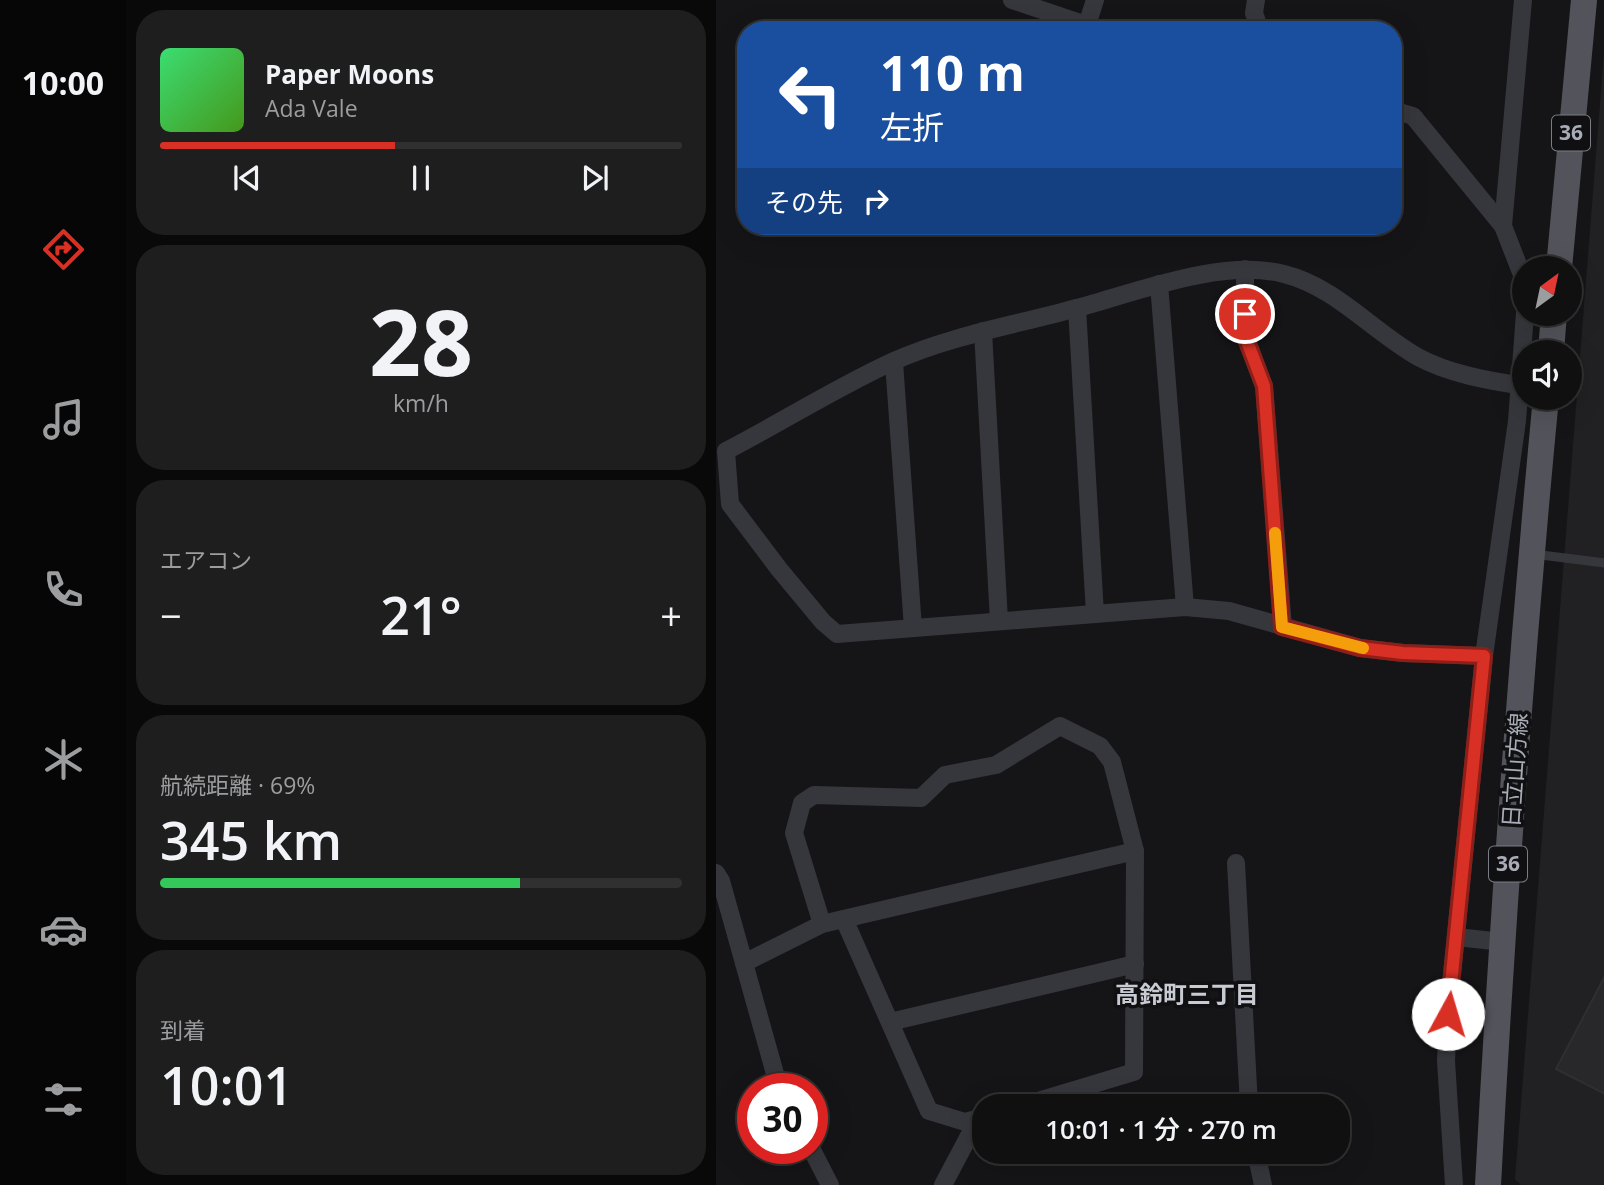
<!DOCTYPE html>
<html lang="ja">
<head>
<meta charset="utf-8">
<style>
  :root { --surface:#101011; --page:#1e1e1f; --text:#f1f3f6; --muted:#9c9d9f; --line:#303031; --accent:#d93025 }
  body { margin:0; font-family:"Open Sans","Noto Sans JP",sans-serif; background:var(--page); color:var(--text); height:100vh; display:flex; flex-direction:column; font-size:26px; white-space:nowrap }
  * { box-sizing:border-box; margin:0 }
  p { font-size:23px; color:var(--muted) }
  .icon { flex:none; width:38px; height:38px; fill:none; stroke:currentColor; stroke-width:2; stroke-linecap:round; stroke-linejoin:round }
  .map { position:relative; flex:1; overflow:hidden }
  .side { display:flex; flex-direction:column; gap:10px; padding:10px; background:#090909; width:590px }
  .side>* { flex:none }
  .hud { position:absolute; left:21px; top:21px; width:665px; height:214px; border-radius:28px; box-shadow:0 7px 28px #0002,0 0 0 2px var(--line); background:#1a4fa0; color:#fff; overflow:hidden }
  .needle { width:46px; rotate:33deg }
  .fabs { position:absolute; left:796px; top:256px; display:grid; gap:14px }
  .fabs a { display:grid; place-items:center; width:70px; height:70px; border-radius:50%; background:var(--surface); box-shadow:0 7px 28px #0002,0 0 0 2px var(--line); font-size:35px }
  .speed { position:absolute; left:21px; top:1073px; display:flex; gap:14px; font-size:35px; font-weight:700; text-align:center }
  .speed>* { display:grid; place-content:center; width:91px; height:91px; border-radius:50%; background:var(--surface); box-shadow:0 7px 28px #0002,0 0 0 2px var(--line); line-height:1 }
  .speed .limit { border:10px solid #d22; background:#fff; color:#111 }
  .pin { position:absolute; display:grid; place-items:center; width:60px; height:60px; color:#fff; margin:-30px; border:4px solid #fff; border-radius:50%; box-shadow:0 2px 7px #0007 }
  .me { position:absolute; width:77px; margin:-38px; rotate:6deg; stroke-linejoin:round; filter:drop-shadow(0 0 5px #0008) }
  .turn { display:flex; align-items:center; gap:24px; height:147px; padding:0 28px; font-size:32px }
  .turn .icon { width:91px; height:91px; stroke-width:2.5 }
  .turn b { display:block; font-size:49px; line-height:60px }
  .then { display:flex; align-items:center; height:66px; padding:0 28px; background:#0003; gap:14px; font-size:26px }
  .big { font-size:52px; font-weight:600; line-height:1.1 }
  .side .widget { flex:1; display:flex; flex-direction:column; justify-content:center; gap:10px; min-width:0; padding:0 24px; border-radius:28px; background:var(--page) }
  .side .dial { align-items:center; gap:0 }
  .dial b { font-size:91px; line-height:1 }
  .song { display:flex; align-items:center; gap:21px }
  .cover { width:84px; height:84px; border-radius:10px; background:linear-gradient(135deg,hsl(140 70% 55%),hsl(100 70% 35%)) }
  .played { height:7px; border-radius:4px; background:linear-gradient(90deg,var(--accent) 45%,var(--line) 45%) }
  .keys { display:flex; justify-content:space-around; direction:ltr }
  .heat { display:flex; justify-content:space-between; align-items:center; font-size:38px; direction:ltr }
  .charge { height:10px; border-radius:5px; background:linear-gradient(90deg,#34c759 69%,var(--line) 0) }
  .trip { position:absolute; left:256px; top:1094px; width:378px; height:70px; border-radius:28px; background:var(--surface); box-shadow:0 7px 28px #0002,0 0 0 2px var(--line); font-weight:600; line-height:70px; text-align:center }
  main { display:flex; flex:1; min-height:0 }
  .menu { display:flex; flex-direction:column; width:126px; justify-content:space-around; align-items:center; background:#060607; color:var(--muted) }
  .menu .icon { width:49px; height:49px }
  .menu .active { color:var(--accent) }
  .menu b { font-size:32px; color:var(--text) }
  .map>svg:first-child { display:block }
  .built { fill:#212124 }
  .building { fill:#28282b; stroke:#2f2f33; stroke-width:2 }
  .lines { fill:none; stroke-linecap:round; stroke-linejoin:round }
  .lane { stroke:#36373c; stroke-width:9 }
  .street { stroke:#36373c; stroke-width:18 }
  .primary { stroke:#53545b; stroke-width:26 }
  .route-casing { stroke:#8d1f18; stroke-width:18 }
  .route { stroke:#d93025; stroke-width:12 }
  .slow { stroke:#f59e0b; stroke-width:12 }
  .labels { text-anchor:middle; stroke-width:7; stroke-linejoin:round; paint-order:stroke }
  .shield { fill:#101012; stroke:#7a7d86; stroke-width:2 }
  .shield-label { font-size:21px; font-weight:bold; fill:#a8acb7 }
  .street-label { font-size:23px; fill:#a8acb7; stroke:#101012 }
  .neighbourhood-label { font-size:24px; font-weight:bold; fill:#c8cbd3; stroke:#101012 }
</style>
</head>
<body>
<main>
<nav class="menu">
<b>10:00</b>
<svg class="icon active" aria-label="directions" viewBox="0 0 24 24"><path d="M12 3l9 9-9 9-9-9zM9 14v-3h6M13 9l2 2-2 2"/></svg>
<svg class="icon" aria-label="music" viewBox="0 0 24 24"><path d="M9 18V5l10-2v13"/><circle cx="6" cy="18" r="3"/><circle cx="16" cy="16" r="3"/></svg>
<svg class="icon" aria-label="phone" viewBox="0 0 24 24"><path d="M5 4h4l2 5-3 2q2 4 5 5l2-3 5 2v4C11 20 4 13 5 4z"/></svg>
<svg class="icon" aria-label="climate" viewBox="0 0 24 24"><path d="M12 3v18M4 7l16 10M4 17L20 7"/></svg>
<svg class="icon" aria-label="car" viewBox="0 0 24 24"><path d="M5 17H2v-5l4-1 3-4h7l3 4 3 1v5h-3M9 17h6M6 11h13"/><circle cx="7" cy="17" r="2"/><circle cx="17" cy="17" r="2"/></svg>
<svg class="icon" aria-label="filters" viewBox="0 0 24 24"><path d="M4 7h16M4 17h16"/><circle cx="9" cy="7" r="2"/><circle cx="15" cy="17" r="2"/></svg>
</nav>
<section class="side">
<div class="widget">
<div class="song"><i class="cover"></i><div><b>Paper Moons</b><p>Ada Vale</p></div></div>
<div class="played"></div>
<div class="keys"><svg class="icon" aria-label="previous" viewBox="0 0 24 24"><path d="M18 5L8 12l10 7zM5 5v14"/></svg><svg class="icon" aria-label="pause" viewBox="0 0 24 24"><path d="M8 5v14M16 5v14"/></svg><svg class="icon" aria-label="next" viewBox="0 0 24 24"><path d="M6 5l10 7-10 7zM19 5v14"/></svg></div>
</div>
<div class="widget dial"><b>28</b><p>km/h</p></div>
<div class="widget"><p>エアコン</p>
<div class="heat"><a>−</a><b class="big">21°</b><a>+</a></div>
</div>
<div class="widget"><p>航続距離 · 69%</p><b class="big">345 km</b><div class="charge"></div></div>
<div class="widget"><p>到着</p><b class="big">10:01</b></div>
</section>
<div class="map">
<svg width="889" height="1185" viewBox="0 0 889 1185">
  <rect width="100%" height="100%" fill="#151517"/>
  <path class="built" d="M888 53V1185H805L799 1179Z"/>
  <path class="building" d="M889 976V1094L840 1069Z"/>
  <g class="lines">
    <path class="lane" d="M817 554 889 563"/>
    <g class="street">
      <path d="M296 0 385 30"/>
      <path d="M540 0 538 13 544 30"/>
      <path d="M807 0 787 226 808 280"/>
      <path d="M371 25 379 0"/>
      <path d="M677 110 697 116 787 226"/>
      <path d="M529 269V336L548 386 567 627"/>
      <path d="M443 284 469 607"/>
      <path d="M361 308 379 614"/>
      <path d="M267 331 283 621"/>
      <path d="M178 362 197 628"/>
      <path d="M768 656 687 653 644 648 513 611 469 607 121 634 107 622 63 569 14 504 10 451C66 422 121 387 178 361 236 335 300 325 361 308 421 292 506 258 568 274 620 287 656 331 702 357 733 374 774 381 808 386"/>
      <path d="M520 863 533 1106"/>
      <path d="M0 873 5 881 63 1088"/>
      <path d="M128 919 213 1111 249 1122 268 1117"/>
      <path d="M106 924 78 833 86 803 98 795 205 798 229 775 280 765 344 726 384 746 396 762 419 851 418 1072 305 1106"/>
      <path d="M740 937 787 942"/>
      <path d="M28 963 106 924 419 851"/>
      <path d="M174 1022 419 964"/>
      <path d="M95 1148 114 1185"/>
      <path d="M540 1152 547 1185"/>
      <path d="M227 1185 262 1119"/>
      <path d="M738 1185 730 1061 732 1014 768 656 801 421 809 313"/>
    </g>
    <g class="primary">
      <path d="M843 268 868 0"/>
      <path d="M835 352 838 313"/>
      <path d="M772 1185C786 922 805 659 830 397"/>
    </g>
  </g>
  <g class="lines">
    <g class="route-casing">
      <path id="route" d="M529 314V336L548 386 566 627 644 648 687 653 768 656 732 1014"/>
    </g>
    <use href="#route" class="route"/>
    <path class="slow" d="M559 533 566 627 647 648"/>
  </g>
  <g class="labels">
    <g class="shield">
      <rect x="836" y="115.5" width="38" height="35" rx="5"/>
      <rect x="773" y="846.5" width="38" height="35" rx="5"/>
    </g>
    <g class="shield-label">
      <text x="855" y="140">36</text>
      <text x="792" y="871">36</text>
    </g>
    <g class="street-label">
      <text transform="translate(799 770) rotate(-86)" y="8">日立山方線</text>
    </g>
    <g class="neighbourhood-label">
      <text x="471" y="1003">高鈴町三丁目</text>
    </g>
  </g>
</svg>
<div class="fabs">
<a><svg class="needle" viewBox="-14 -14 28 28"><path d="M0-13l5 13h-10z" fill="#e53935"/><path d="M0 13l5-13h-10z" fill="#9c9d9f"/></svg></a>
<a><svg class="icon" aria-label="sound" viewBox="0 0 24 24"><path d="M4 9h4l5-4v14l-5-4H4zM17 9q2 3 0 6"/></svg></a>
</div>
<div class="speed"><div class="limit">30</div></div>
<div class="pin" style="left:529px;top:314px;background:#d93025"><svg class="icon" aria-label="arrive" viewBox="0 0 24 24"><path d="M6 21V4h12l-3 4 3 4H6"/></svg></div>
<svg class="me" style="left:732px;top:1014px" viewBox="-20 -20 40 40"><circle r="19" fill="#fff"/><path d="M0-13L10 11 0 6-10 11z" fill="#d93025"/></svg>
<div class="trip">10:01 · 1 分 · 270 m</div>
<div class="hud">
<div class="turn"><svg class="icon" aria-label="left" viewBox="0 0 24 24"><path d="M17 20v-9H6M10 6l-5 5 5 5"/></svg><div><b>110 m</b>左折</div></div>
<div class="then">その先<svg class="icon" aria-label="right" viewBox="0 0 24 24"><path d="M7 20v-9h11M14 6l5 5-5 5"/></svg></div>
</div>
</div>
</main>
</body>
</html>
